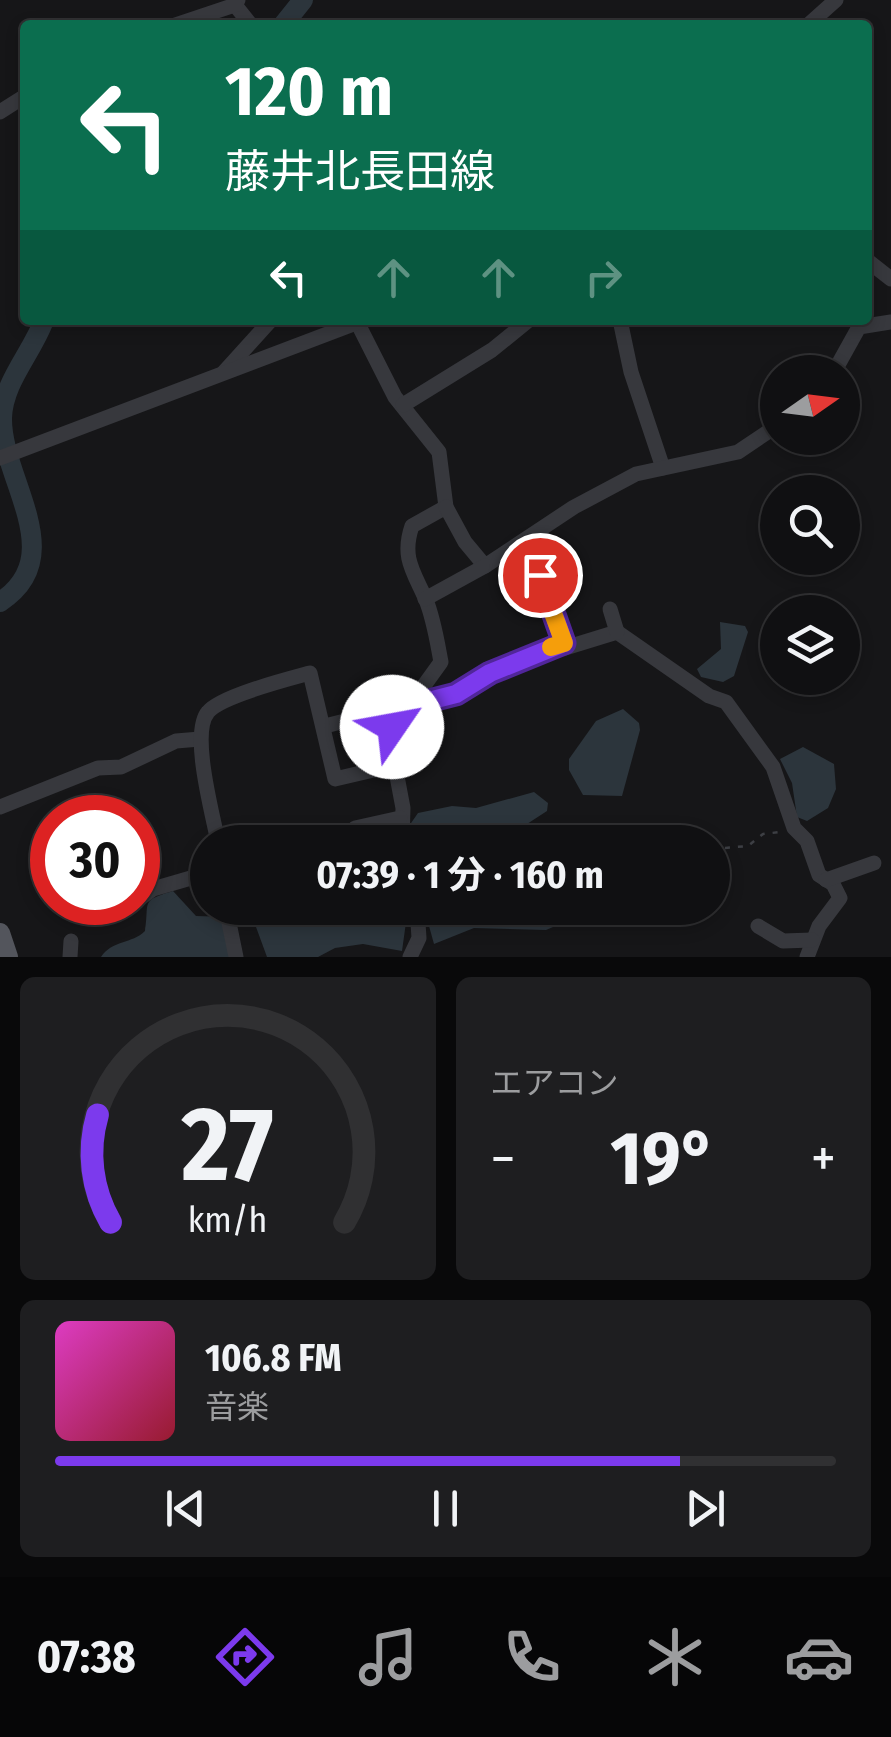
<!DOCTYPE html>
<html lang="ja">
<head>
<meta charset="utf-8">
<style>
  :root { --surface:#101012; --page:#1e1e20; --text:#f1f3f6; --muted:#9c9d9f; --line:#303032; --accent:#7c3aed }
  body { margin:0; font-family:"Fira Sans Condensed","Noto Sans JP",sans-serif; background:var(--page); color:var(--text); height:100vh; display:flex; flex-direction:column; font-size:38px; white-space:nowrap }
  * { box-sizing:border-box; margin:0 }
  p { font-size:32px; color:var(--muted) }
  .icon { flex:none; width:55px; height:55px; fill:none; stroke:currentColor; stroke-width:2; stroke-linecap:round; stroke-linejoin:round }
  .map { position:relative; height:957px; overflow:hidden }
  .sheet { display:flex; flex-direction:column; gap:20px; padding:20px; background:#09090a; flex:1 }
  .sheet>* { flex:none }
  .hud { position:absolute; left:20px; top:20px; width:852px; height:305px; border-radius:10px; box-shadow:0 5px 15px #0003,0 0 0 2px var(--line); background:#0b6e4f; color:#fff; overflow:hidden }
  .needle { width:65px; rotate:76deg }
  .fabs { position:absolute; left:760px; top:355px; display:grid; gap:20px }
  .fabs a { display:grid; place-items:center; width:100px; height:100px; border-radius:50%; background:var(--surface); box-shadow:0 5px 15px #0003,0 0 0 2px var(--line); font-size:50px }
  .speed { position:absolute; left:30px; top:795px; display:flex; gap:20px; font-size:50px; font-weight:700; text-align:center }
  .speed>* { display:grid; place-content:center; width:130px; height:130px; border-radius:50%; background:var(--surface); box-shadow:0 5px 15px #0003,0 0 0 2px var(--line); line-height:1 }
  .speed .limit { border:15px solid #d22; background:#fff; color:#111 }
  .pin { position:absolute; display:grid; place-items:center; width:85px; height:85px; color:#fff; margin:-42px; border:5px solid #fff; border-radius:50%; box-shadow:0 2px 10px #0007 }
  .me { position:absolute; width:110px; margin:-55px; rotate:57deg; stroke-linejoin:round; filter:drop-shadow(0 0 8px #0008) }
  .turn { display:flex; align-items:center; gap:35px; height:210px; padding:0 40px; font-size:45px }
  .turn .icon { width:130px; height:130px; stroke-width:2.5 }
  .turn b { display:block; font-size:70px; line-height:85px }
  .lanes { display:flex; align-items:center; height:95px; padding:0 40px; background:#0003; justify-content:center; gap:50px; direction:ltr }
  .lanes .off { opacity:.35 }
  .big { font-size:75px; font-weight:700; line-height:1.1 }
  .sheet .tile { flex:1; display:flex; flex-direction:column; justify-content:center; gap:15px; min-width:0; padding:0 35px; border-radius:15px; background:var(--page) }
  .sheet .dial { align-items:center; gap:0 }
  .dial svg { height:260px; overflow:visible; fill:none; stroke:var(--line); stroke-width:7; stroke-linecap:round; text-anchor:middle }
  .dial text { fill:var(--text); stroke:none }
  .song { display:flex; align-items:center; gap:30px }
  .cover { width:120px; height:120px; border-radius:15px; background:linear-gradient(135deg,hsl(310 70% 55%),hsl(350 70% 35%)) }
  .played { height:10px; border-radius:5px; background:linear-gradient(90deg,var(--accent) 80%,var(--line) 80%) }
  .keys { display:flex; justify-content:space-around; direction:ltr }
  .heat { display:flex; justify-content:space-between; align-items:center; font-size:55px; direction:ltr }
  .sheet .tiles { flex:1; display:grid; gap:20px; grid-template-columns:1fr 1fr }
  .tile:last-child { grid-column:span 2 }
  .trip { position:absolute; left:190px; top:825px; width:540px; height:100px; border-radius:50px; background:var(--surface); box-shadow:0 5px 15px #0003,0 0 0 2px var(--line); font-weight:700; line-height:100px; text-align:center }
  .dock { display:flex; height:160px; justify-content:space-around; align-items:center; background:#060607; color:var(--muted) }
  .dock .icon { width:70px; height:70px }
  .dock .selected { color:var(--accent) }
  .dock b { font-size:45px; color:var(--text) }
  .map>svg:first-child { display:block }
  .water { fill:#2c353c }
  .lines { fill:none; stroke-linecap:round; stroke-linejoin:round }
  .river { stroke:#2c353c; stroke-width:20 }
  .path { stroke:#3d3f44; stroke-width:2.5; stroke-dasharray:5 8; stroke-linecap:butt }
  .minor { stroke:#37383d; stroke-width:15 }
  .major { stroke:#53555c; stroke-width:20 }
  .route-casing { stroke:#51269a; stroke-width:25 }
  .route { stroke:#7c3aed; stroke-width:18 }
  .slow { stroke:#f59e0b; stroke-width:18 }
</style>
</head>
<body>
<div class="map">
<svg width="891" height="957" viewBox="0 0 891 957">
  <rect width="100%" height="100%" fill="#161618"/>
  <g class="water">
    <path d="M720 622 745 626 748 632 734 676 723 682 701 677 697 669 721 649Z"/>
    <path d="M623 709 639 723 640 730 622 796 583 795 569 770V759L596 721Z"/>
    <path d="M803 747 834 764 836 789 828 808 807 821 797 817 792 783 780 759Z"/>
    <path d="M534 792 548 803 547 811 527 824 519 842H411L409 826 418 813 452 806 476 808Z"/>
    <path d="M380 832 388 842 329 840 352 833 356 838Z"/>
    <path d="M173 891 196 916 230 917 241 957H101C112 940 132 944 145 931 150 902 139 901 173 891Z"/>
    <path d="M249 908H408L402 951 363 944 335 948 318 957H267Z"/>
    <path d="M424 908H566L567 921 546 930 474 928 434 944Z"/>
  </g>
  <g class="lines">
    <g class="river">
      <path d="M283 25 303 0"/>
      <path d="M0 602C71 556 1 479 2 418 3 382 32 353 44 320"/>
    </g>
    <path class="path" d="M712 849 748 846 763 834 780 832"/>
    <g class="minor">
      <path d="M238 0 235 5 251 25"/>
      <path d="M175 25 235 5"/>
      <path d="M808 25 836 0"/>
      <path d="M0 112 25 96"/>
      <path d="M868 261 891 279"/>
      <path d="M356 320 395 397 439 452 446 507 412 526C401 558 414 572 426 600 434 620 437 641 441 662L389 734 403 808 402 842"/>
      <path d="M620 320 631 372 663 468"/>
      <path d="M224 372 271 320"/>
      <path d="M834 372 859 327 891 322"/>
      <path d="M403 405 492 350 529 320"/>
      <path d="M0 458 364 320"/>
      <path d="M446 507 465 542 485 566 574 507 636 474 738 452 778 425"/>
      <path d="M528 541 565 648 617 632 709 696 726 702 773 767 794 828 807 841 819 875 833 884 840 898 819 926 807 957"/>
      <path d="M425 599 485 566"/>
      <path d="M610 609 617 632"/>
      <path d="M409 706C464 693 510 662 564 643"/>
      <path d="M325 726 384 711 389 734"/>
      <path d="M0 807 98 768 121 767 176 741 200 739"/>
      <path d="M355 828 400 818"/>
      <path d="M218 842C213 815 190 733 208 712 221 696 288 679 310 673L335 779 395 765"/>
      <path d="M47 873 52 871"/>
      <path d="M826 880 874 863"/>
      <path d="M138 900 153 889 208 873"/>
      <path d="M226 908 236 957"/>
      <path d="M758 926 783 941 812 940"/>
      <path d="M70 957 71 941"/>
      <path d="M410 957 419 938 417 908"/>
    </g>
    <path class="major" d="M0 933 8 957"/>
  </g>
  <g class="lines">
    <g class="route-casing">
      <path id="route" d="M392 727 409 706 456 694 490 673 564 643 540 575"/>
    </g>
    <use href="#route" class="route"/>
    <path class="slow" d="M550 605 564 643 551 647"/>
  </g>
</svg>
<div class="fabs">
<a><svg class="needle" viewBox="-14 -14 28 28"><path d="M0-13l5 13h-10z" fill="#e53935"/><path d="M0 13l5-13h-10z" fill="#9c9d9f"/></svg></a>
<a><svg class="icon" aria-label="search" viewBox="0 0 24 24"><circle cx="10" cy="10" r="6"/><path d="M15 15l6 6"/></svg></a>
<a><svg class="icon" aria-label="layers" viewBox="0 0 24 24"><path d="M12 4l9 5-9 5-9-5zM3 14l9 5 9-5"/></svg></a>
</div>
<div class="speed"><div class="limit">30</div></div>
<div class="pin" style="left:540px;top:575px;background:#d93025"><svg class="icon" aria-label="arrive" viewBox="0 0 24 24"><path d="M6 21V4h12l-3 4 3 4H6"/></svg></div>
<svg class="me" style="left:392px;top:727px" viewBox="-20 -20 40 40"><circle r="19" fill="#fff"/><path d="M0-13L10 11 0 6-10 11z" fill="#7c3aed"/></svg>
<div class="trip">07:39 · 1 分 · 160 m</div>
<div class="hud">
<div class="turn"><svg class="icon" aria-label="left" viewBox="0 0 24 24"><path d="M17 20v-9H6M10 6l-5 5 5 5"/></svg><div><b>120 m</b>藤井北長田線</div></div>
<div class="lanes"><svg class="icon" aria-label="left" viewBox="0 0 24 24"><path d="M17 20v-9H6M10 6l-5 5 5 5"/></svg><svg class="icon off" aria-label="ahead" viewBox="0 0 24 24"><path d="M12 20V5M6 11l6-6 6 6"/></svg><svg class="icon off" aria-label="ahead" viewBox="0 0 24 24"><path d="M12 20V5M6 11l6-6 6 6"/></svg><svg class="icon off" aria-label="right" viewBox="0 0 24 24"><path d="M7 20v-9h11M14 6l5 5-5 5"/></svg></div>
</div>
</div>
<section class="sheet">
<div class="tiles">
<div class="tile dial"><svg viewBox="0 0 100 80">
<path d="M14 69A42 42 0 1 1 86 69"/>
<path d="M14 69A42 42 0 0 1 10 36" stroke="#7c3aed"/>
<text x="50" y="56" font-size="32" font-weight="700">27</text>
<text x="50" y="72" font-size="11">km/h</text>
</svg></div>
<div class="tile"><p>エアコン</p>
<div class="heat"><a>−</a><b class="big">19°</b><a>+</a></div>
</div>
<div class="tile">
<div class="song"><i class="cover"></i><div><b>106.8 FM</b><p>音楽</p></div></div>
<div class="played"></div>
<div class="keys"><svg class="icon" aria-label="previous" viewBox="0 0 24 24"><path d="M18 5L8 12l10 7zM5 5v14"/></svg><svg class="icon" aria-label="pause" viewBox="0 0 24 24"><path d="M8 5v14M16 5v14"/></svg><svg class="icon" aria-label="next" viewBox="0 0 24 24"><path d="M6 5l10 7-10 7zM19 5v14"/></svg></div>
</div>
</div>
</section>
<nav class="dock">
<b>07:38</b>
<svg class="icon selected" aria-label="directions" viewBox="0 0 24 24"><path d="M12 3l9 9-9 9-9-9zM9 14v-3h6M13 9l2 2-2 2"/></svg>
<svg class="icon" aria-label="music" viewBox="0 0 24 24"><path d="M9 18V5l10-2v13"/><circle cx="6" cy="18" r="3"/><circle cx="16" cy="16" r="3"/></svg>
<svg class="icon" aria-label="phone" viewBox="0 0 24 24"><path d="M5 4h4l2 5-3 2q2 4 5 5l2-3 5 2v4C11 20 4 13 5 4z"/></svg>
<svg class="icon" aria-label="climate" viewBox="0 0 24 24"><path d="M12 3v18M4 7l16 10M4 17L20 7"/></svg>
<svg class="icon" aria-label="car" viewBox="0 0 24 24"><path d="M5 17H2v-5l4-1 3-4h7l3 4 3 1v5h-3M9 17h6M6 11h13"/><circle cx="7" cy="17" r="2"/><circle cx="17" cy="17" r="2"/></svg>
</nav>
</body>
</html>
